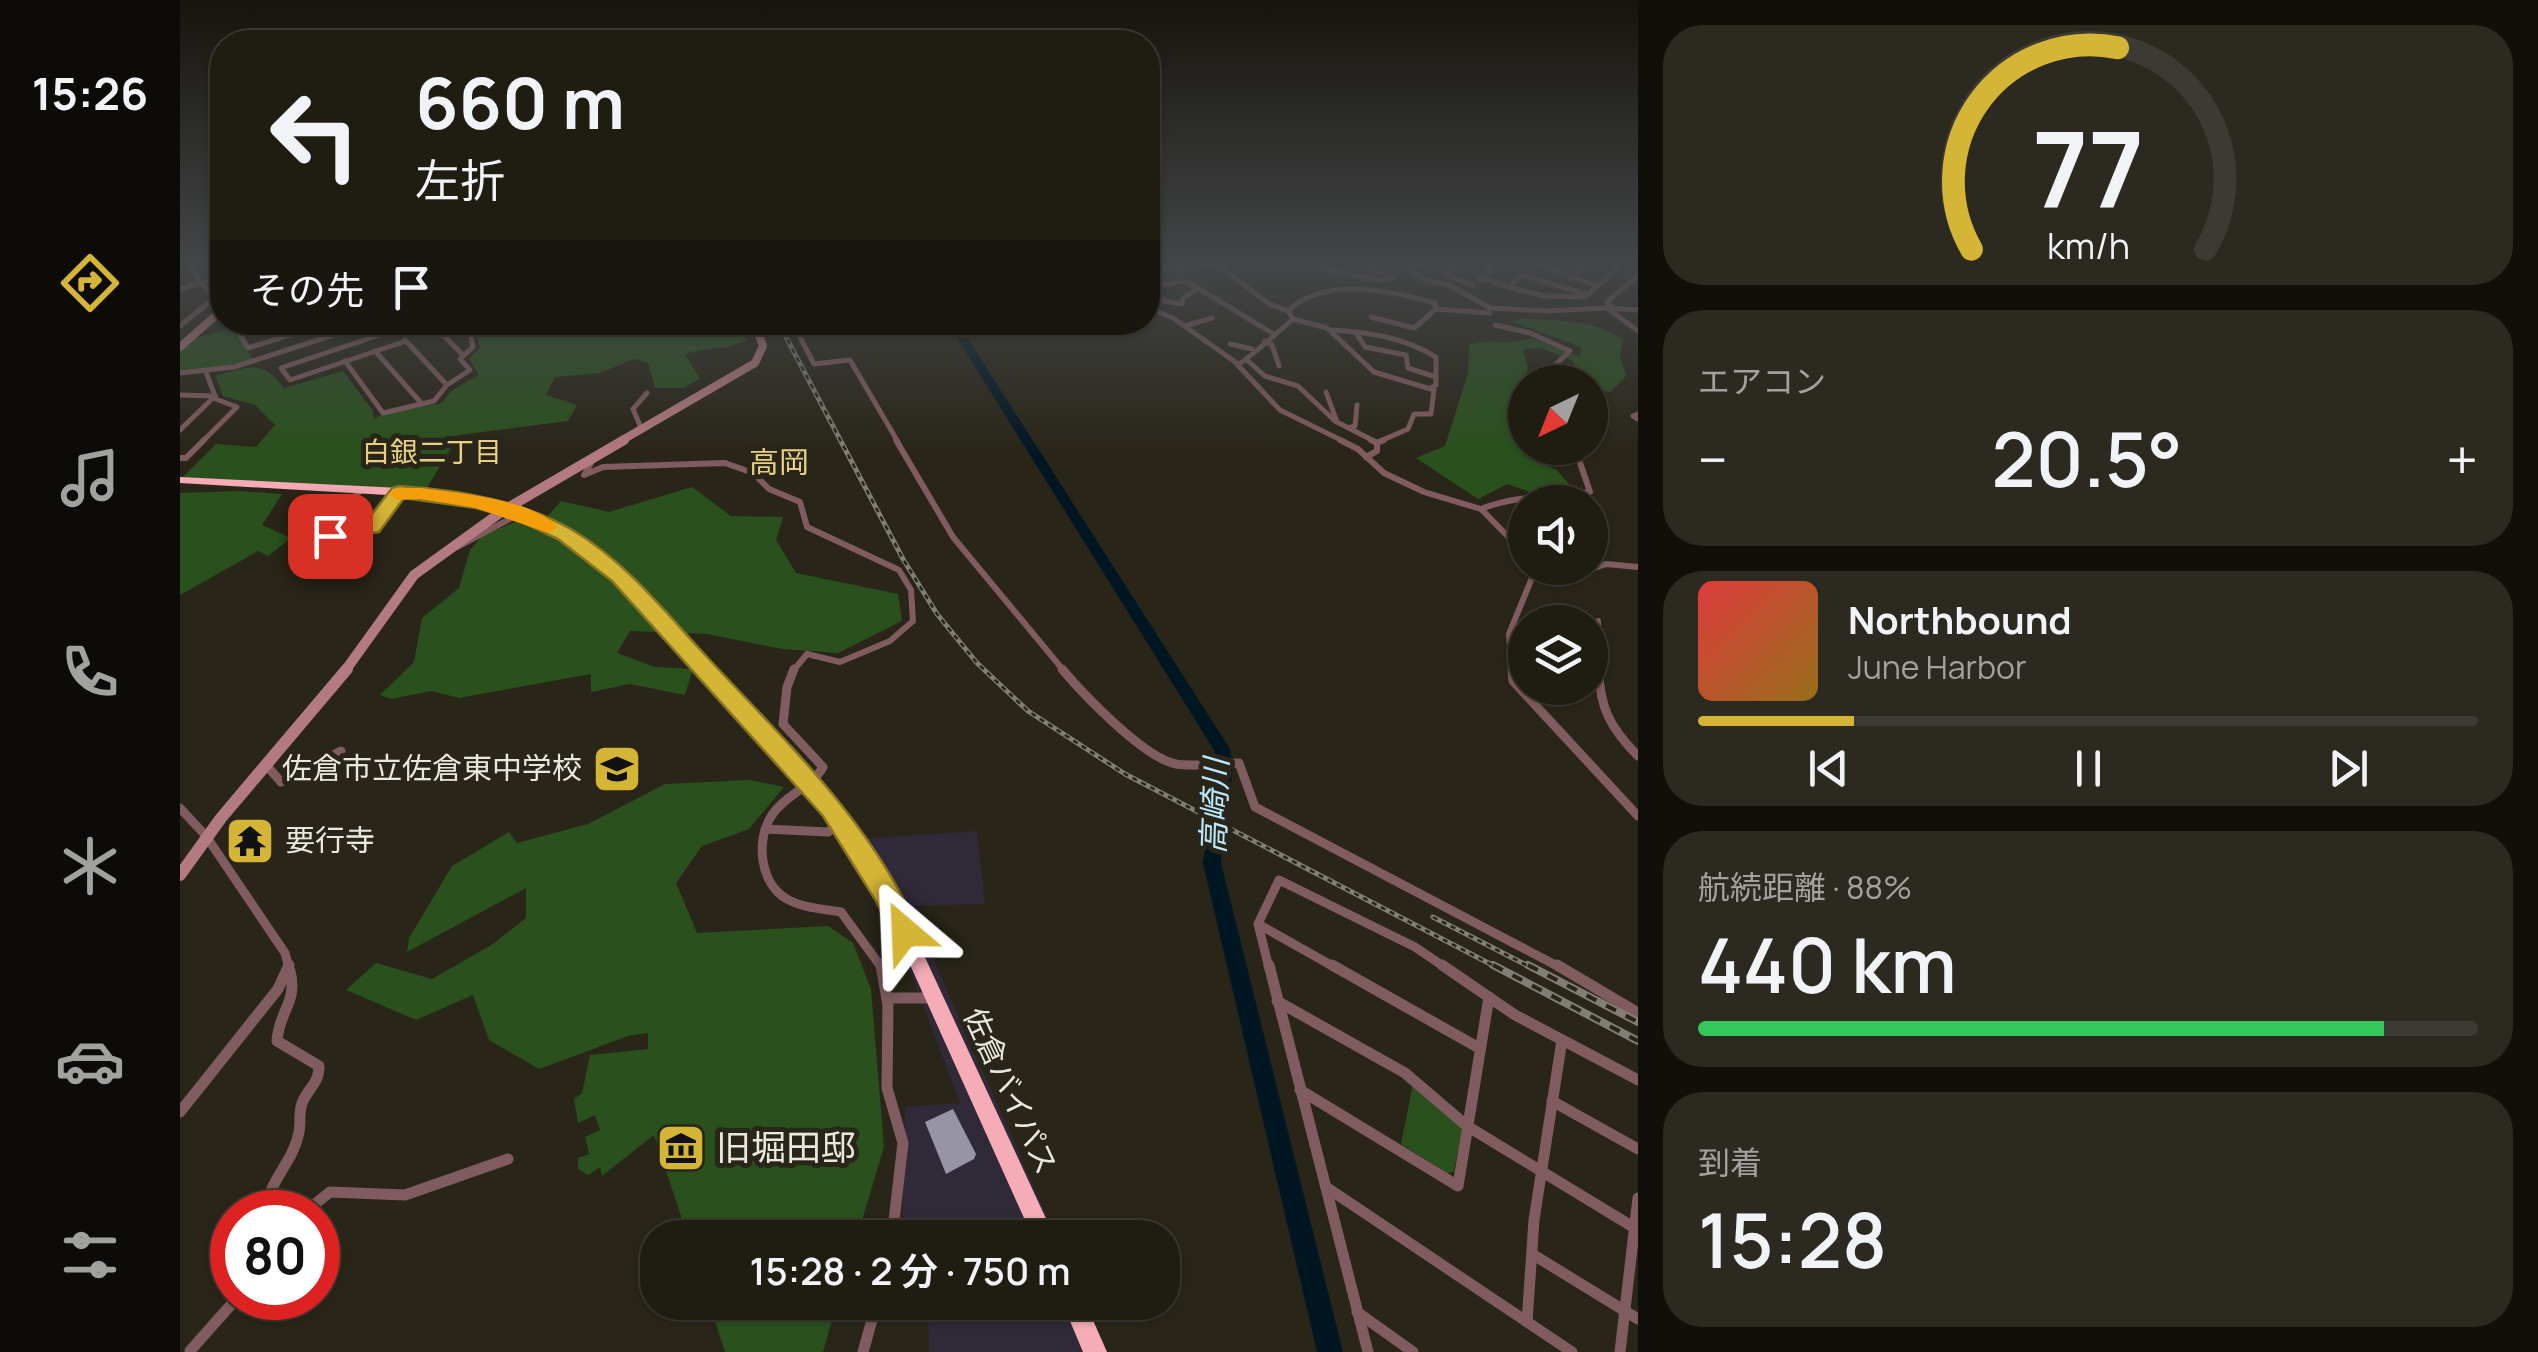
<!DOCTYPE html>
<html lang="ja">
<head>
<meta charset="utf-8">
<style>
  :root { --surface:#1f1c12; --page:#2c2920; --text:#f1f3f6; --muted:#a1a19f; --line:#3c3a32; --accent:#d5b535 }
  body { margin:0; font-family:Manrope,"Noto Sans JP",sans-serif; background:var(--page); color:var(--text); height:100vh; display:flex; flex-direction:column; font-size:38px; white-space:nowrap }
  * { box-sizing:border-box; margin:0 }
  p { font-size:32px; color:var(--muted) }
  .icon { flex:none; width:55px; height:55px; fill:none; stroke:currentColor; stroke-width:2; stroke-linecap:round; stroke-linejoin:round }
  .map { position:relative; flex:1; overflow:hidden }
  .panel { display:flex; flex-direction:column; gap:25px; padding:25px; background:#110f0a; width:900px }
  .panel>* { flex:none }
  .banner { position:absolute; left:30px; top:30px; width:950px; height:305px; border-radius:40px; box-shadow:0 2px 8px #0004,0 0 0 2px var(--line); background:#1f1c12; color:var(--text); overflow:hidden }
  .needle { width:65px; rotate:223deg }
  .fabs { position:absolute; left:1328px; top:365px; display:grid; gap:20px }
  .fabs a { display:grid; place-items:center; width:100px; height:100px; border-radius:50%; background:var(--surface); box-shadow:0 2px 8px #0004,0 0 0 2px var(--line); font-size:50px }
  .speed { position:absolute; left:30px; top:1190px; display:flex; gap:20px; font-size:50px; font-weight:700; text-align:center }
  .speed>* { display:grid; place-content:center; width:130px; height:130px; border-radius:50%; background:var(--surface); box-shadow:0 2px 8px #0004,0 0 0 2px var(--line); line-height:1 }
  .speed .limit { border:15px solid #d22; background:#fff; color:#111 }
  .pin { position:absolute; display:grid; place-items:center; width:85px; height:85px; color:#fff; margin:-42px; border-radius:20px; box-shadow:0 5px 15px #0006 }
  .me { position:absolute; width:110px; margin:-55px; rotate:334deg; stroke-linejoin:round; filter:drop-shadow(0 0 8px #0008) }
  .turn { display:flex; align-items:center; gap:35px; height:210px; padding:0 40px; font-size:45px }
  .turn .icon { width:130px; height:130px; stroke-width:2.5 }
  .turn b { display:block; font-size:70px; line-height:85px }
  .then { display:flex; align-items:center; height:95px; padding:0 40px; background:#0003; gap:20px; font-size:38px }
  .big { font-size:75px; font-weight:600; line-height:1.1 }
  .panel .widget { flex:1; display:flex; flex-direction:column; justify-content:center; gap:15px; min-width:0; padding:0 35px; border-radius:40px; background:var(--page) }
  .panel .dial { align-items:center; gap:0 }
  .dial svg { height:260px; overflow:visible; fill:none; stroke:var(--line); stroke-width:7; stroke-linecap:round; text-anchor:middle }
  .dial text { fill:var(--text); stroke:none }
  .song { display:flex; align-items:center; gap:30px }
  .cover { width:120px; height:120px; border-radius:15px; background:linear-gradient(135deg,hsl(0 70% 55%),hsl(40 70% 35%)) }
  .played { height:10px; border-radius:5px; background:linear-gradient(90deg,var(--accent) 20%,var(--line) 20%) }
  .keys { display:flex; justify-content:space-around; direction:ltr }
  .heat { display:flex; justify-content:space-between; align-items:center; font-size:55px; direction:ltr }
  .charge { height:15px; border-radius:8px; background:linear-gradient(90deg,#34c759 88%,var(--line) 0) }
  .trip { position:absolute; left:460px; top:1220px; width:540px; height:100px; border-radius:40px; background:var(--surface); box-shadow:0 2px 8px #0004,0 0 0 2px var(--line); font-weight:600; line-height:100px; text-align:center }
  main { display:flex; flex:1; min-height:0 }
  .tab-bar { display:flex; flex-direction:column; width:180px; justify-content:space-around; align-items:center; background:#0c0b07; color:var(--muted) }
  .tab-bar .icon { width:70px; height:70px }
  .tab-bar .on { color:var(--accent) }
  .tab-bar b { font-size:45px; color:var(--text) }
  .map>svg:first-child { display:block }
  .commercial { fill:#302938 }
  .green { fill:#2a511d }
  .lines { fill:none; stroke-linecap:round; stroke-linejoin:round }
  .river { fill:#001723; fill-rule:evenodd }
  .building { fill:#9794a5 }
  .street-far3 { stroke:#805c60; stroke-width:5 }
  .street-far2 { stroke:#805c60; stroke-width:6 }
  .street-far1 { stroke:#805c60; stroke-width:9 }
  .street { stroke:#805c60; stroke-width:11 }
  .secondary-far2 { stroke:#b47a81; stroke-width:8 }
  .secondary-far1 { stroke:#b47a81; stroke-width:10 }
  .secondary { stroke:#b47a81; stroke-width:12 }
  .highway { fill:#f5acb6; fill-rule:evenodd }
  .rail-far1-casing { stroke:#817e73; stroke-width:5 }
  .rail-casing { stroke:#817e73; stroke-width:8 }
  .rail-far1 { stroke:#292518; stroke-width:2.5; stroke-dasharray:5; stroke-linecap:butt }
  .rail { stroke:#292518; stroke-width:4; stroke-dasharray:11; stroke-linecap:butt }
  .route { fill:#d5b535; stroke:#8a7622; stroke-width:2.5 }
  .slow { fill:#f59e0b }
  .labels { text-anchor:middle; stroke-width:10; stroke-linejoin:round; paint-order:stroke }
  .far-neighbourhood-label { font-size:28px; fill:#e6d083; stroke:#292518 }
  .far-quarter-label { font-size:30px; fill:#e6d083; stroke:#292518 }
  .poi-label { font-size:30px; fill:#eae7df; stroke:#292518; text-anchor:end }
  .street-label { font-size:30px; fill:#eae7df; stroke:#292518 }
  .water-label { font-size:32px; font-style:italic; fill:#bae7fd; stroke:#292518 }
  .near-poi-label { font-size:35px; fill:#eae7df; stroke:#292518; text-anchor:start }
</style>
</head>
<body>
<main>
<nav class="tab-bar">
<b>15:26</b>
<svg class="icon on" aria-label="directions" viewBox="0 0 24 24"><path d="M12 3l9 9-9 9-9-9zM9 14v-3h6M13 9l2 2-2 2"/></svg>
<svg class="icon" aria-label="music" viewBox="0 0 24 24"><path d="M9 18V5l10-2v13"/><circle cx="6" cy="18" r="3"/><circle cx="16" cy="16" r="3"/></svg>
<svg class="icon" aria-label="phone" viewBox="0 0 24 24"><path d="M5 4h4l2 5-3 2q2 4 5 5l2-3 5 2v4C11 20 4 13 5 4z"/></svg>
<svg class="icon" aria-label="climate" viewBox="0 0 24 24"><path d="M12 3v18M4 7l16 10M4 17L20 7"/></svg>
<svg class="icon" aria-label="car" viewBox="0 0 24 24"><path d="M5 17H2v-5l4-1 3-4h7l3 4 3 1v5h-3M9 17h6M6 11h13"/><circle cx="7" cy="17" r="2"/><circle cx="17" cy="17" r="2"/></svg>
<svg class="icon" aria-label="filters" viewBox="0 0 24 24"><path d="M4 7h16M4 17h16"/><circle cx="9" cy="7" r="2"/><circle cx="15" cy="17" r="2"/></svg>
</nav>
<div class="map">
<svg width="1458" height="1352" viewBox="0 0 1458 1352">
  <rect width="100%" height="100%" fill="#292518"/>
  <g class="commercial">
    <path d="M797 831 805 904 730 906 876 1237 747 1238 746 1232 722 1233 725 1107 780 1103 719 942 661 840Z"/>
    <path d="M748 1303H905L927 1352H749Z"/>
  </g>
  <g class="green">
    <path d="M1341 318C1373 321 1417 319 1443 340L1440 355 1446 376 1430 392 1410 388V382L1398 377 1393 361 1361 348 1343 349 1348 369 1342 387 1345 456 1377 470 1392 488 1353 493 1327 484 1298 499 1236 458 1265 446 1288 373 1289 345C1310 338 1329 346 1351 338L1400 356 1401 347 1333 322Z"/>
    <path d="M293 323H537L568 339C550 350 526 347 505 354L520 379 503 388H475L468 363 454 359 420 373 375 377 366 395 397 405 388 421 279 435 245 491 1 479 36 444 76 447 95 425 75 405 43 396 35 376C67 368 82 357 104 388L163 371 193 411 194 419 202 414 262 403 271 391 299 375 289 359 300 348Z"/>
    <path d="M53 328 73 360 44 368 0 371V351L16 338Z"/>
    <path d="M512 487 551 516 603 517 596 540 616 573 718 594 722 621 658 653 602 649 527 634 450 631 437 653 475 667 513 669 505 695 450 684 411 692V674L279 698 251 691 211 699 200 695 234 662 242 618 279 588 290 550 302 536 347 517 366 518 381 501 429 512Z"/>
    <path d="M59 491 102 494 82 525 111 538 88 556 78 551 0 595V493Z"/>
    <path d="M570 780 604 787 569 829 522 846 496 883 517 933 648 926 673 943 691 989 704 1147 677 1237H508L474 1135 422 1176 420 1167 408 1175 398 1169V1158L409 1154 405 1137 420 1130 415 1115 398 1123 394 1099 402 1093 410 1055 468 1049V1033L448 1036 359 1069 309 1040 293 995 236 1020 166 990 196 963 252 979 313 944 346 918V888L227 952 229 938 272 866 329 832 337 843 408 824 485 784Z"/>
    <path d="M1233 1084 1282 1128 1274 1172 1267 1173 1221 1144Z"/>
    <path d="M529 1303H657L643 1352H545Z"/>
  </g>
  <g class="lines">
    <path class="river" d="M767 322H777L1050 749 1053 767 1041 863 1163 1352H1137L1023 863 1037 767 1034 750Z"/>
  </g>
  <path class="building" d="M773 1109 796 1154 794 1159 766 1174 745 1122Z"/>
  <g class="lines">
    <g class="street-far3">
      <path d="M1045 265 1042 268 1089 304 1108 311"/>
      <path d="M1228 265H1244"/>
      <path d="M1230 265 1231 271 1245 280 1269 285 1310 308 1366 311 1427 308"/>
      <path d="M1277 265 1265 275 1293 285"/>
      <path d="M968 268 1041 266"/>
      <path d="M1143 269 1198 280 1212 278 1183 265"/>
      <path d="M1301 278 1329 287 1342 275 1408 295 1417 286 1359 265"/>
      <path d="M1300 279 1311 269 1307 265"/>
      <path d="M1391 279 1402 268 1398 265"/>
      <path d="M976 286 1004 281 1018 288"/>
      <path d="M1417 286 1438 268 1435 265"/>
      <path d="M1329 287 1363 296 1405 297"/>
      <path d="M0 289 42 277"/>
      <path d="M968 294 983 299 970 309"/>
      <path d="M984 301 1002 304 1003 298 1018 288 1095 335"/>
      <path d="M968 308 993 318 1054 361 1100 410 1165 442"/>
      <path d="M1433 308 1427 302 1458 275"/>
      <path d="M1256 309 1310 313"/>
      <path d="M1458 310 1427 308 1458 331"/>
      <path d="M1113 319 1147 328 1194 372 1254 390 1251 414H1234L1228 429 1198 442"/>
      <path d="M61 322 56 328 68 348 151 322"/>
      <path d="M102 322 112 335"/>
      <path d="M250 322 282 354"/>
      <path d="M612 322 634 364 670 360 718 442"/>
      <path d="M1315 325 1350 333 1390 351 1374 366 1378 382"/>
      <path d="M0 326 33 299 9 265"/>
      <path d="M1005 326 1032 318"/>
      <path d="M1150 330C1188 332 1223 337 1256 357V385L1251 388"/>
      <path d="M1176 333 1185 347 1226 355 1228 368 1256 377"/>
      <path d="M225 340 267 385"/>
      <path d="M226 341 110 380 101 368 238 322"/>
      <path d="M1085 341 1092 345 1099 366"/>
      <path d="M1050 344 1072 349"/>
      <path d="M195 351 242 404"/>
      <path d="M165 361 203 413 254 401 267 385 290 370 280 359 293 347 288 322"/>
      <path d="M1068 361 1085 376 1118 386 1155 421 1196 442"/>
      <path d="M1058 364C1063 363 1104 327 1113 319L1108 311C1143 276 1212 291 1255 303L1256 309 1234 328 1191 317"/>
      <path d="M26 372 35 396"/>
      <path d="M0 373 54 367 194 322"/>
      <path d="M1146 392 1157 422"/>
      <path d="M0 395 35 396"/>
      <path d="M1458 414 1453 416 1458 419"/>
      <path d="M1168 428 1175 426 1177 405"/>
      <path d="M0 430 35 396"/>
      <path d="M462 430 453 409 467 393"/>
      <path d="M22 442 57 407 33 398"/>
    </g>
    <g class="street-far2">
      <path d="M716 440 773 537 884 671"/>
      <path d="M1160 440 1178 449 1204 473 1244 492 1301 509 1345 554"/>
      <path d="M1197 443 1204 440"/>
      <path d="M1186 457 1197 451V443L1191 440"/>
      <path d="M0 458H6L24 440"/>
      <path d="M411 463 404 475 423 467 545 463 573 473 589 489 620 502 627 527 719 570 731 590 733 621 710 641 660 662 627 654 613 671"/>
      <path d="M181 490 140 534 150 536 192 527 219 492"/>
      <path d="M1301 509C1336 495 1373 497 1410 492L1395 448"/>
      <path d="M277 547 339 514"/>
      <path d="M1354 576H1392L1426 564 1458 567"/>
      <path d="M1418 621 1419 671"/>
      <path d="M1332 671 1329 634 1356 568"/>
    </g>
    <g class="street-far1">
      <path d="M614 669 607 687 603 724 643 767C632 787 605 795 592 815 575 840 580 884 607 899 622 908 644 909 661 912L702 968"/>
      <path d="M882 669C903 694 964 758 996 764 1015 767 1039 763 1059 763L1075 807 1381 968"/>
      <path d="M1332 669 1333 681 1458 816"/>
      <path d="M1419 669C1419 707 1431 729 1458 756"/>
      <path d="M87 766 101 782 161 751"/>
      <path d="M0 808 26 836 105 953 109 968"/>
      <path d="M585 829 648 832 662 822"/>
      <path d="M1078 924 1156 968"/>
      <path d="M1089 968 1078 924 1099 880 1235 947 1266 968"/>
    </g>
    <g class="street">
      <path d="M701 965 708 1005 707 1088 723 1143 712 1238"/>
      <path d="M1089 965 1188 1352"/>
      <path d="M1152 965 1299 1048"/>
      <path d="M1262 965 1335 1015 1458 1080"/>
      <path d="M1377 965 1458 1013"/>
      <path d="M707 998H753"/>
      <path d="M1097 1001 1225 1073 1287 1126 1458 1230"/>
      <path d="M1120 1090 1278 1186 1309 997"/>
      <path d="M1372 1101 1458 1149"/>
      <path d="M0 1112 98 989 109 965"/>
      <path d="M1146 1187 1392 1352"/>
      <path d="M86 1212C89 1178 113 1164 119 1132 121 1122 118 1110 123 1101 130 1086 139 1083 139 1066L97 1041C99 1010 118 1003 110 971"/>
      <path d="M125 1212 150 1192 225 1195 328 1159"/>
      <path d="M714 1223 834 1229 852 1221"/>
      <path d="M1352 1254 1458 1319"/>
      <path d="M1177 1312 1233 1352"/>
      <path d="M1347 1322 1354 1220 1382 1040"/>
      <path d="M10 1351 57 1298"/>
      <path d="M683 1352 697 1302"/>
      <path d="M1440 1352 1458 1198"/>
    </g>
    <g class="secondary-far2">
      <path d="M0 347 42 310"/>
      <path d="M439 442 575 363 583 346 574 322"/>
    </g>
    <path class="secondary-far1" d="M165 671 234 575 324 510 444 440"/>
    <path class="secondary" d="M0 875 41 818 167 669"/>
    <g class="highway">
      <path d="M0 477 241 489 297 498 346 512 388 531 443 573 634 776 677 831 712 886 875 1238H853L700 898 665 841 624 786 435 579 380 537 338 518 296 506 241 497 0 483Z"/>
      <path d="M882 1302H905L927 1352H903Z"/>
    </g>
    <g class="rail-far1-casing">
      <g id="rail-far1">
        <path d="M598 322 723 559 757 614 797 663 848 711 945 774 1318 968"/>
        <path d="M1253 917 1352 968"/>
      </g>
    </g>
    <g class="rail-casing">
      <g id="rail">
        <path d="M1313 965 1458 1041"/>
        <path d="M1348 965 1458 1022"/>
      </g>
    </g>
    <use href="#rail-far1" class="rail-far1"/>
    <use href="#rail" class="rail"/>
  </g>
  <linearGradient id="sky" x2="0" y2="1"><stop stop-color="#17140d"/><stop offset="0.58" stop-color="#434648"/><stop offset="1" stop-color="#434648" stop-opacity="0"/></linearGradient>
  <rect width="1458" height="454" fill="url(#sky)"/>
  <path class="route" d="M219 486C278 490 342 500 394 531 447 563 485 612 527 657 606 742 693 823 739 932L735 942 725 946 715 942 696 901 643 816 432 581 378 539 336 519 296 508 224 498 199 532 143 540V531L186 522 212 488Z"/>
  <path class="slow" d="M241 488C278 493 352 499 378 527L368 533 296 508 241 499 217 500 208 494 217 488Z"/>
  <defs>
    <g id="school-square" transform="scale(2.5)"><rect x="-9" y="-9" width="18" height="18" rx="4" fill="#d5b535" stroke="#292518"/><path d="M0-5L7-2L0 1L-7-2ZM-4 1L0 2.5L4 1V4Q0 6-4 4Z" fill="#111"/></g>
    <g id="temple-square" transform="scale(2.5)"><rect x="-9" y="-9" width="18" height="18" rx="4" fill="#d5b535" stroke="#292518"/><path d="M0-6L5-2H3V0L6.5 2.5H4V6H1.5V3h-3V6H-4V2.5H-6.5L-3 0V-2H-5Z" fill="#111"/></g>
    <g id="museum-square" transform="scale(2.5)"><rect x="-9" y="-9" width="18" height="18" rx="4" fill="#d5b535" stroke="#292518"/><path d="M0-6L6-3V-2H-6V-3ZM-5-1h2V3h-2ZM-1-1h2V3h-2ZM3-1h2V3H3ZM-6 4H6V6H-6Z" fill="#111"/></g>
  </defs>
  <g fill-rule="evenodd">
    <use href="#school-square" x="437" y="769"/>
    <use href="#temple-square" x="70" y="841"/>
    <use href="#museum-square" x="501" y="1148"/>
  </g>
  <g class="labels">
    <g class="far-neighbourhood-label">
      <text x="252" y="462">白銀二丁目</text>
    </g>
    <g class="far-quarter-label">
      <text x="599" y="473">高岡</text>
    </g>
    <g class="poi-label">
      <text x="402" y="779">佐倉市立佐倉東中学校</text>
      <text x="105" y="851" text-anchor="start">要行寺</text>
    </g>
    <g class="street-label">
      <text transform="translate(830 1091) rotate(65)" y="10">佐倉バイパス</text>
    </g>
    <g class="water-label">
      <text transform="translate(1035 806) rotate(-88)" y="11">高崎川</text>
    </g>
    <g class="near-poi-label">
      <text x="536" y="1160">旧堀田邸</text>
    </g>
  </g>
</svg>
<div class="fabs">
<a><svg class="needle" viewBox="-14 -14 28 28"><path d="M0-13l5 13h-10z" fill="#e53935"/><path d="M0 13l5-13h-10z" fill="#a1a19f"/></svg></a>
<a><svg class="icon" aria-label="sound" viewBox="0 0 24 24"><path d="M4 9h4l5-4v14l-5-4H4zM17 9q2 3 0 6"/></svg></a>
<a><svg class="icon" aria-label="layers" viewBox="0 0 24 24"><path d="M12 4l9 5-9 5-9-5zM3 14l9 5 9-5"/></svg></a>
</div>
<div class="speed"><div class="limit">80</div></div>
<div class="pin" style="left:150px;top:536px;background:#d93025"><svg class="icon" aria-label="arrive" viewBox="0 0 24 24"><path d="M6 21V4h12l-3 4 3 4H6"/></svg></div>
<svg class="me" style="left:725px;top:932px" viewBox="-20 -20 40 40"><path d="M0-17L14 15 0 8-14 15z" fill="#d5b535" stroke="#fff" stroke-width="4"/></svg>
<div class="trip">15:28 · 2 分 · 750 m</div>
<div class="banner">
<div class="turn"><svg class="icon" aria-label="left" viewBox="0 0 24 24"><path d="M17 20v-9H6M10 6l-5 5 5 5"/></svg><div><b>660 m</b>左折</div></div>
<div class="then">その先<svg class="icon" aria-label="arrive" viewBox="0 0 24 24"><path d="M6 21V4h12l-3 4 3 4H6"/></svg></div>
</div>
</div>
<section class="panel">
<div class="widget dial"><svg viewBox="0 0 100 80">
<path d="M14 69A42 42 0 1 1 86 69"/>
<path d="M14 69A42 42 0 0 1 59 7" stroke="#d5b535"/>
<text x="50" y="56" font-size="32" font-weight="700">77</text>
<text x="50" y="72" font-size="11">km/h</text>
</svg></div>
<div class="widget"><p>エアコン</p>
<div class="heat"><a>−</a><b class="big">20.5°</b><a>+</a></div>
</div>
<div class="widget">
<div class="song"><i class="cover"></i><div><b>Northbound</b><p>June Harbor</p></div></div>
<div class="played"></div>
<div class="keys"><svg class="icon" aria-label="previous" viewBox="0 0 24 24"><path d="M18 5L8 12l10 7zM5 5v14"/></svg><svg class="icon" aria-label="pause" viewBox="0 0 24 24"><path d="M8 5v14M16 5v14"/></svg><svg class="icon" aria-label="next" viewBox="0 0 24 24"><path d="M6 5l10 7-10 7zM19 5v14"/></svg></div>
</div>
<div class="widget"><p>航続距離 · 88%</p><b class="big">440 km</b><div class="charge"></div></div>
<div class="widget"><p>到着</p><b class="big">15:28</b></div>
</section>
</main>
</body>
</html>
